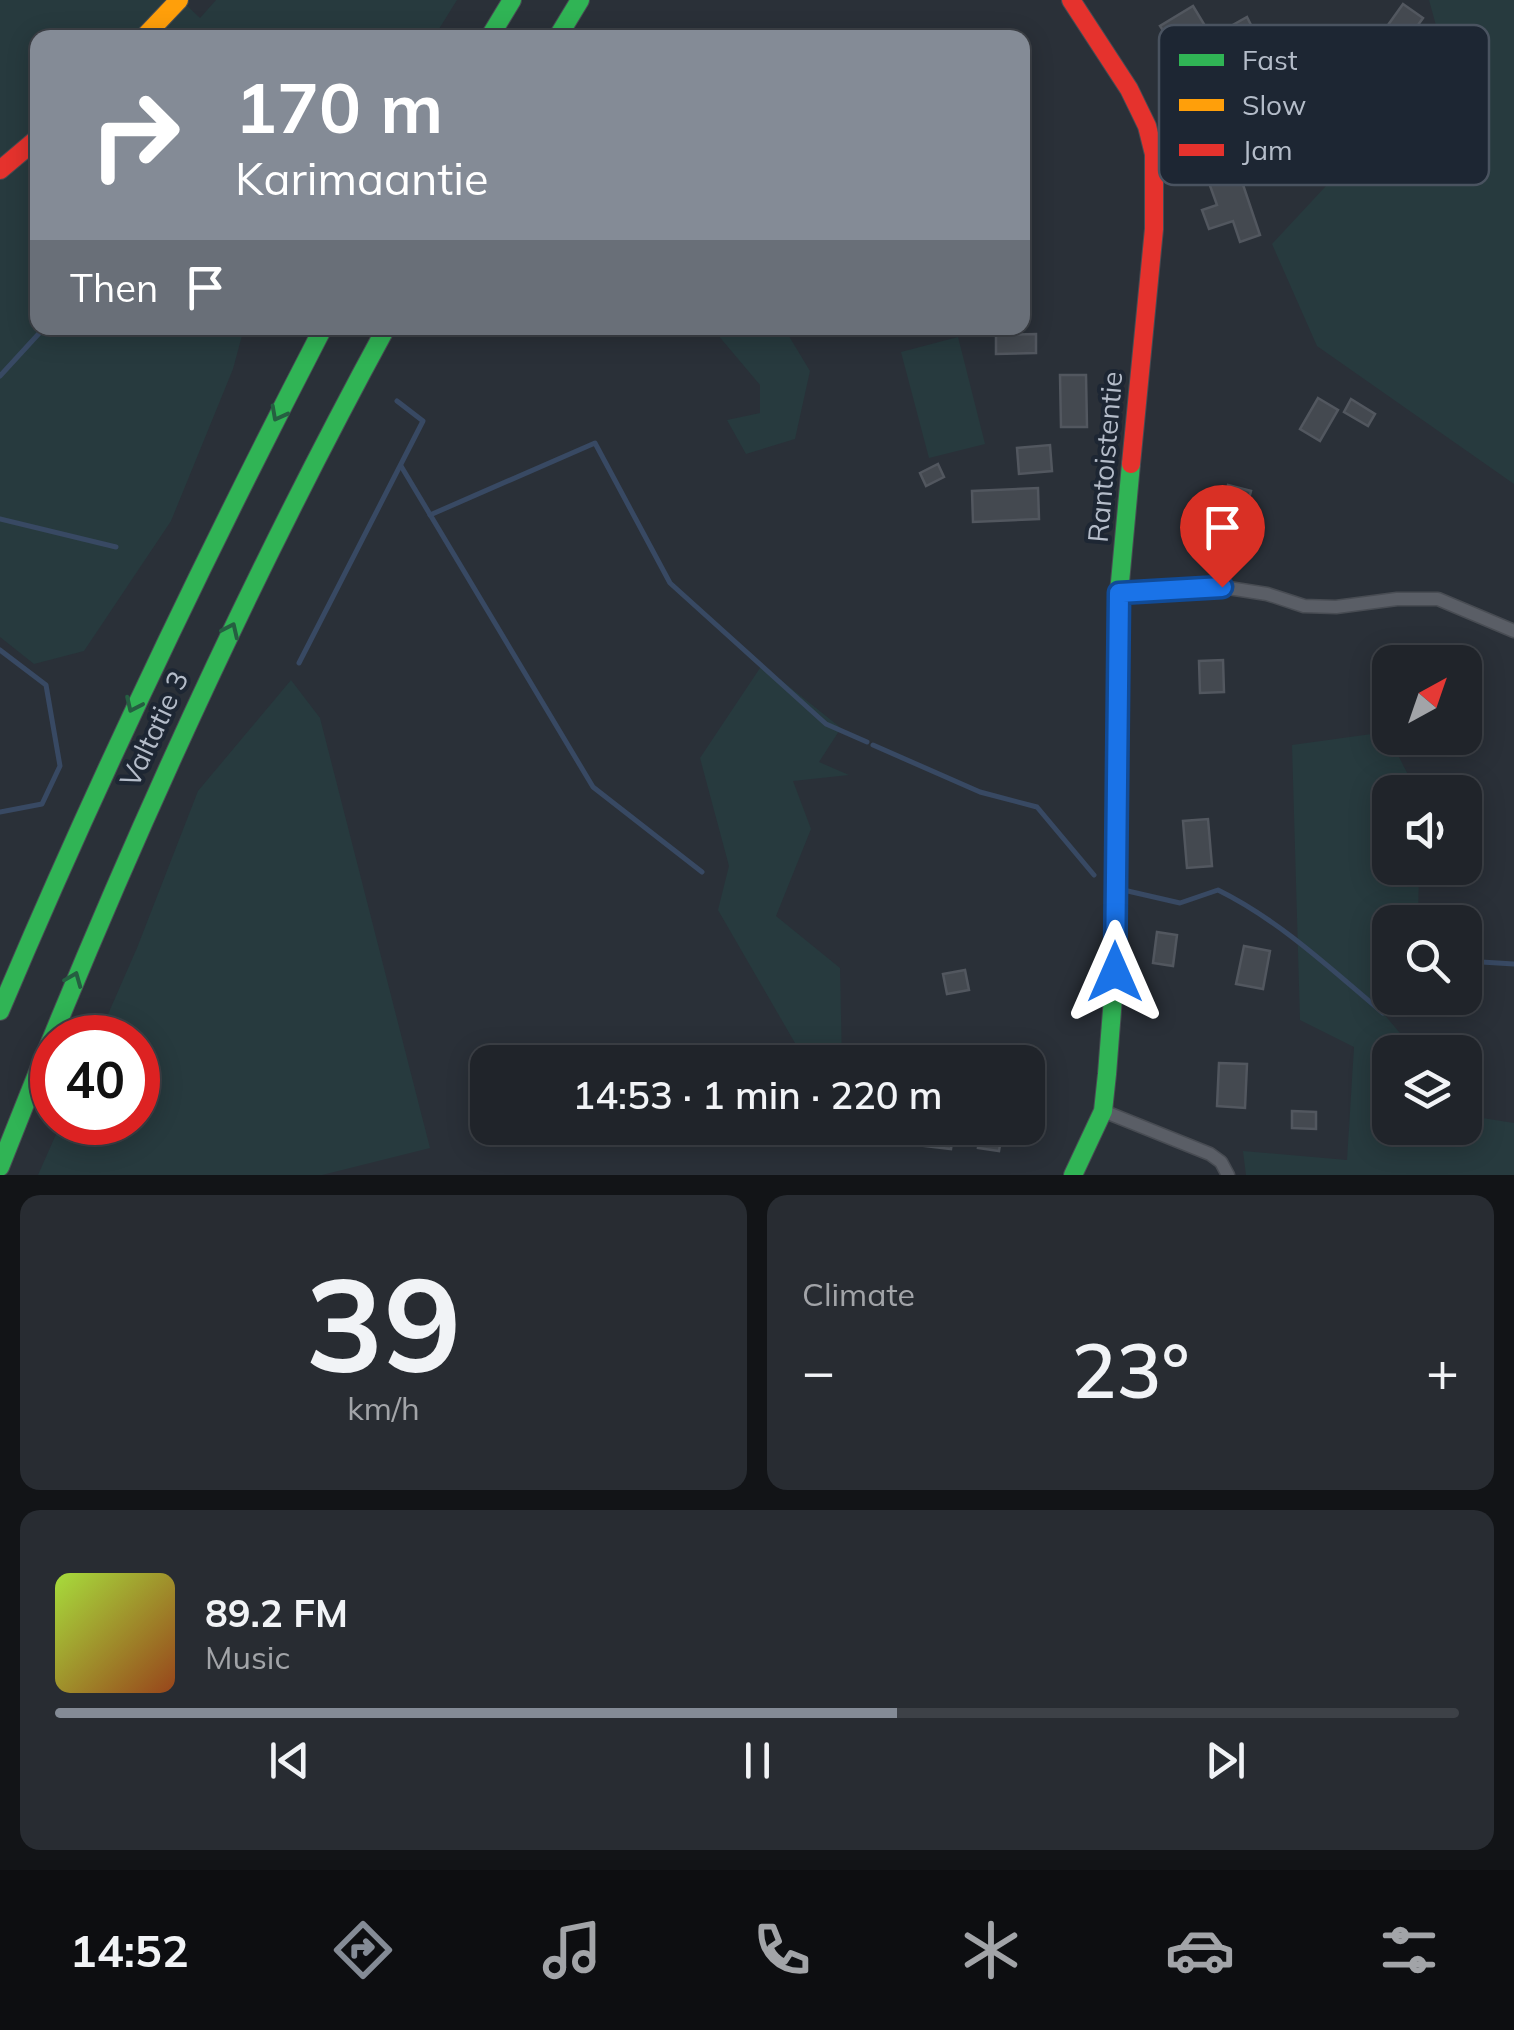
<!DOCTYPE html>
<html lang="en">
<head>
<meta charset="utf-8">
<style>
  :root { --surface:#20242a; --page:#282c32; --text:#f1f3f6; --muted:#a2a4a8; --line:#3d4147; --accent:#848b96 }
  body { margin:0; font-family:Mulish,sans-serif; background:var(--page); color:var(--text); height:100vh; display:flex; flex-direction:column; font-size:38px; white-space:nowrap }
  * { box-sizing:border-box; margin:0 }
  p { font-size:32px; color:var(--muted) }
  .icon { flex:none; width:55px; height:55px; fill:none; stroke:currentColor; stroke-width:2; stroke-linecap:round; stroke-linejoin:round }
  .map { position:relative; height:1175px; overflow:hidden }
  .sheet { display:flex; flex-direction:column; gap:20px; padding:20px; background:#121417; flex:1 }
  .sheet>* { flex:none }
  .hud { position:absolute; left:30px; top:30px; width:1000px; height:305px; border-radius:20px; box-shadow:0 5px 25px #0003,0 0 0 2px var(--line); background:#848b96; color:#fff; overflow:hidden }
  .needle { width:65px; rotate:40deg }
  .controls { position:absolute; left:1372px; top:645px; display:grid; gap:20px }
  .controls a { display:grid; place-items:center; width:110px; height:110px; border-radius:20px; background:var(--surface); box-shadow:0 5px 25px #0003,0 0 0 2px var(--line); font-size:50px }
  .speed { position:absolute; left:30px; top:1015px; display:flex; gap:20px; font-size:50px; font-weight:700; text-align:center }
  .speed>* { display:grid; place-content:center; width:130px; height:130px; border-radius:50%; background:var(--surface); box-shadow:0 5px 25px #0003,0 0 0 2px var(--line); line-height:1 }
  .speed .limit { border:15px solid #d22; background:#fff; color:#111 }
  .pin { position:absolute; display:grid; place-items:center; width:85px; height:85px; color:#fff; margin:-102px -42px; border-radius:50% 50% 50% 0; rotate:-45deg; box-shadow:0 0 10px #0007 }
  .pin .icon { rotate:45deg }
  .me { position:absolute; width:110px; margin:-55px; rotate:0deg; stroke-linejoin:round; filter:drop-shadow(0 0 8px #0008) }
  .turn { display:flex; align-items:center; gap:35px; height:210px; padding:0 40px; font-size:45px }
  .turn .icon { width:130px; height:130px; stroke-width:2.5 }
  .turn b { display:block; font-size:70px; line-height:85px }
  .then { display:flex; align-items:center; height:95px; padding:0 40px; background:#0003; gap:20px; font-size:38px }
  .big { font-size:75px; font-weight:600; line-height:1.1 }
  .sheet .tile { flex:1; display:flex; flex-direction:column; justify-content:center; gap:15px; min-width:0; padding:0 35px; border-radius:20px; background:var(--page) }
  .sheet .dial { align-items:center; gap:0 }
  .dial b { font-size:130px; line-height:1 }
  .song { display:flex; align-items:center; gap:30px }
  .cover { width:120px; height:120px; border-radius:15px; background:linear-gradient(135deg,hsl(80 70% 55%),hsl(20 70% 35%)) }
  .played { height:10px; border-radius:5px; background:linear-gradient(90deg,var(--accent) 60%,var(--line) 60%) }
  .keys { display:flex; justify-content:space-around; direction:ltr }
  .heat { display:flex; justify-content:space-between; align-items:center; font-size:55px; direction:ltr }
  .sheet .tiles { flex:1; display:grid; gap:20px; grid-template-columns:1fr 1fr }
  .tile:last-child { grid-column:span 2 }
  .trip { position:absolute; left:470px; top:1045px; width:575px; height:100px; border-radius:20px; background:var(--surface); box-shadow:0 5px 25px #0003,0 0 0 2px var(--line); font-weight:600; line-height:100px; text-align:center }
  .tabs { display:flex; height:160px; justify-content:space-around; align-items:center; background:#0d0e11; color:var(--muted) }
  .tabs .icon { width:70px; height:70px }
  .tabs .on { color:var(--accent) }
  .tabs b { font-size:45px; color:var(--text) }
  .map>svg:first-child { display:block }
  .green { fill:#273a3e }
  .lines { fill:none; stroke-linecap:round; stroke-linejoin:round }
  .stream { stroke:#384963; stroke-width:5 }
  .building { fill:#444950; stroke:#52575f; stroke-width:2.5 }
  .street-casing { stroke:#484c53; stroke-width:15 }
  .fast-casing { stroke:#484c53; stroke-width:20 }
  .slow-casing { stroke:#484c53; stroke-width:20 }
  .jam-casing { stroke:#484c53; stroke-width:20 }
  .street { stroke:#5a5e66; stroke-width:12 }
  .fast { stroke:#30b455; stroke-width:18 }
  .slow { stroke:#ff9f0a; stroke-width:18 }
  .jam { stroke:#e5322d; stroke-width:18 }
  .oneway { stroke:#255f41 }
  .route-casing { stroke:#114b97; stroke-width:25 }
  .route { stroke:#1a73e8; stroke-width:18 }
  .labels { text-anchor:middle; stroke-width:8; stroke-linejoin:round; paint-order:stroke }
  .street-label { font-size:28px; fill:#b4bcc9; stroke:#1d2633 }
  .key { fill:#1d2633; stroke:#4a5360; stroke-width:2.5 }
  .key-label { font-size:28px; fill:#b4bcc9 }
</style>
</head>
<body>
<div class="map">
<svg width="1514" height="1175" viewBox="0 0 1514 1175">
  <rect width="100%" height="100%" fill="#2a3038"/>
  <g class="green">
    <path d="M0 0H181L200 18 216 0H457L434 37 38 38V328H244L233 369 171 521 84 651 34 664 0 637Z"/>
    <path d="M1429 0H1514V484L1317 346 1272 244 1407 99 1443 51Z"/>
    <path d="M712 328H784L810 371 795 439 746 454 727 420 760 413V385Z"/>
    <path d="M958 337 985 444 929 458 901 352Z"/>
    <path d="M762 665 841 728 819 762 849 775 793 781 811 829 776 916 840 968 842 1062H806L718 910 729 866 700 758Z"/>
    <path d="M291 680 320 718 430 1148 322 1175H38L61 1123 138 1122V1038L98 1037 137 948 198 791Z"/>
    <path d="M1386 732 1417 792H1390V868H1419L1418 922H1390V998H1396L1383 1013 1416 1052H1390V1128H1465V1111L1470 1116 1514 1123V1175H1246L1243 1151 1347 1160 1354 1047 1300 1020 1292 745Z"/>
  </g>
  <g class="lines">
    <g class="stream">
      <path d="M0 376 44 328"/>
      <path d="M401 466 593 787 702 872"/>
      <path d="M430 515 595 443 670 583 826 724 867 742"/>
      <path d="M0 519 116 547"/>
      <path d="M0 650 46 685 60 766 42 804 0 812"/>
      <path d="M299 663 423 421 397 401"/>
      <path d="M873 745 980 792 1037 807 1094 875"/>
      <path d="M1119 889 1180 903 1218 890C1279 920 1331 969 1383 1013L1393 998"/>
      <path d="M1465 961 1514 964"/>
    </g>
  </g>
  <g class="building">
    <path d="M1403 4 1423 18 1398 53 1378 39Z"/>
    <path d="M1193 6 1207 29 1175 49 1160 26Z"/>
    <path d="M1247 17 1261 45 1245 53 1231 26Z"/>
    <path d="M1234 158 1260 235 1240 242 1233 221 1209 229 1202 210 1217 205 1204 169Z"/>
    <path d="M1036 334V353L996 354V335Z"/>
    <path d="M1060 375H1086L1087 427H1061Z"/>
    <path d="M1318 398 1338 410 1320 441 1300 429Z"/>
    <path d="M1351 399 1375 414 1368 426 1344 412Z"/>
    <path d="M1050 445 1052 471 1019 474 1017 448Z"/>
    <path d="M938 464 944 477 926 486 920 473Z"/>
    <path d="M1228 485 1251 491 1240 534 1217 528Z"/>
    <path d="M1038 488 1039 519 973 522 972 491Z"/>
    <path d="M1223 660 1224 692 1200 693 1199 661Z"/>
    <path d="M1208 819 1212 866 1187 868 1183 821Z"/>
    <path d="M1157 932 1177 935 1173 966 1153 963Z"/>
    <path d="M1244 946 1270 951 1263 989 1236 984Z"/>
    <path d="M965 970 969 990 947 994 943 974Z"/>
    <path d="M1219 1063 1247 1064 1245 1108 1217 1106Z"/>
    <path d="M1292 1111 1316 1112V1129L1292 1128Z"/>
    <path d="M918 1128H954L951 1149 924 1146 926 1130Z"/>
    <path d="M981 1128H1003L999 1151 978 1148Z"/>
  </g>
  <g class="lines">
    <g class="street-casing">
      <g id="street">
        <path d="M1119 593 1222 587 1267 594 1304 606 1336 607 1397 599H1438L1514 631"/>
        <path d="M1103 1111 1210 1154 1221 1162 1228 1175"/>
      </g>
    </g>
    <g class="fast-casing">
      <g id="fast">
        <path d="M489 38 512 0"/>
        <path d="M557 38 580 0"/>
        <path d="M0 1011C98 779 207 552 323 328"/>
        <path d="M0 1167C113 879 238 600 386 328"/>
        <path d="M1073 1175 1103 1111 1107 1074 1115 972 1119 593 1131 464"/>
      </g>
    </g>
    <g class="slow-casing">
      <path id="slow" d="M143 38 179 0"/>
    </g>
    <g class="jam-casing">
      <g id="jam">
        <path d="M1071 0 1129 89 1147 126 1154 154V229L1131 464"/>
        <path d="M0 170 38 138"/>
      </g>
    </g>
    <use href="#street" class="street"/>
    <use href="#fast" class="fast"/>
    <use href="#slow" class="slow"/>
    <use href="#jam" class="jam"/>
  </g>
  <defs><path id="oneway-chevron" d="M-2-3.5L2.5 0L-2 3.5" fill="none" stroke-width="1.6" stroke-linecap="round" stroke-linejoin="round" transform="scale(2.5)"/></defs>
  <g class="oneway">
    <use href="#oneway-chevron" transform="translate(278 414) rotate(118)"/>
    <use href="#oneway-chevron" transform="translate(231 630) rotate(-65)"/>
    <use href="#oneway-chevron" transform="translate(133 705) rotate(115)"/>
    <use href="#oneway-chevron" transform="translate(74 979) rotate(-68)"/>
  </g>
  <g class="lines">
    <g class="route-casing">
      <path id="route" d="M1115 972 1119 593 1222 587"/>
    </g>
    <use href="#route" class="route"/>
  </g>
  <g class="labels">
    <g class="street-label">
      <text transform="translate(1105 457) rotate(-85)" y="10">Rantoistentie</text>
      <text transform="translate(154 729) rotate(-65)" y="10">Valtatie 3</text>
    </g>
  </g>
  <rect x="1159" y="25" width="330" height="160" rx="15" class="key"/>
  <rect x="1179" y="54" width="45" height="12" fill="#30b455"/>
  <rect x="1179" y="99" width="45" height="12" fill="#ff9f0a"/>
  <rect x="1179" y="144" width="45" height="12" fill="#e5322d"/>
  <g class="key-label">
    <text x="1242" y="70">Fast</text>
    <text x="1242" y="115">Slow</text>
    <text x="1242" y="160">Jam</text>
  </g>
</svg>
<div class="controls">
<a><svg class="needle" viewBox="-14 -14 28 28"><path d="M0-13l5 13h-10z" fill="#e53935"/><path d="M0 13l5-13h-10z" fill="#a2a4a8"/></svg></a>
<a><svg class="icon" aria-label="sound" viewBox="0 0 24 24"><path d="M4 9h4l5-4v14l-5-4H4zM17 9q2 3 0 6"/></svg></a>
<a><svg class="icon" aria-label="search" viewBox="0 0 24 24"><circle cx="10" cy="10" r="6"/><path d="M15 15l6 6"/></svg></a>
<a><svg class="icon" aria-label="layers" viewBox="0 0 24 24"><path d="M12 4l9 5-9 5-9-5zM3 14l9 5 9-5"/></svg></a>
</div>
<div class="speed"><div class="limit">40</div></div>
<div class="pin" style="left:1222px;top:587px;background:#d93025"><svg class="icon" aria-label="arrive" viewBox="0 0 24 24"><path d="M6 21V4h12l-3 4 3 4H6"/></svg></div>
<svg class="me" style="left:1115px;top:972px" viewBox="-20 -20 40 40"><path d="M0-17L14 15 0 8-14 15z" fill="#1a73e8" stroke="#fff" stroke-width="4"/></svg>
<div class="trip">14:53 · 1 min · 220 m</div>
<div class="hud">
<div class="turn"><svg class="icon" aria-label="right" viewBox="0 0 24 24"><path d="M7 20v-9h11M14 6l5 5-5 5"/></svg><div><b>170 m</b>Karimaantie</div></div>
<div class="then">Then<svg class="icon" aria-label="arrive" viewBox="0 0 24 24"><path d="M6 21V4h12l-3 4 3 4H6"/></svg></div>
</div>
</div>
<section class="sheet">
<div class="tiles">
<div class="tile dial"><b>39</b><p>km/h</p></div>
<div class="tile"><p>Climate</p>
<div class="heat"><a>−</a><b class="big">23°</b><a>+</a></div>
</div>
<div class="tile">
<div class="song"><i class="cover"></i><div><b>89.2 FM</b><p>Music</p></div></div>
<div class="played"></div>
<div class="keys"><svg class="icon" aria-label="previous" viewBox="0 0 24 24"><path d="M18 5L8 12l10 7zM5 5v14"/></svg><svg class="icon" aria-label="pause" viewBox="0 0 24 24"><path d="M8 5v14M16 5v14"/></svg><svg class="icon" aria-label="next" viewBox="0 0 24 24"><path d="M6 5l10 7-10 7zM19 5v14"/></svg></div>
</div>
</div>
</section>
<nav class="tabs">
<b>14:52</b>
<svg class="icon on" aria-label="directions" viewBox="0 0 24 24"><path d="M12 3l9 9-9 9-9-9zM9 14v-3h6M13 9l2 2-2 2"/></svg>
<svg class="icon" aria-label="music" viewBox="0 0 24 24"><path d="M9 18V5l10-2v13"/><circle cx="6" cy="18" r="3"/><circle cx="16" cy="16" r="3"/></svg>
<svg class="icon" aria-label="phone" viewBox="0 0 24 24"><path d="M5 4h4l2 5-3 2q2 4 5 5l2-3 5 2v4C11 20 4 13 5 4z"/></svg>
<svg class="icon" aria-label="climate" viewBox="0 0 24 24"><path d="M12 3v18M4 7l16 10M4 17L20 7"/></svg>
<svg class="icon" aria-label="car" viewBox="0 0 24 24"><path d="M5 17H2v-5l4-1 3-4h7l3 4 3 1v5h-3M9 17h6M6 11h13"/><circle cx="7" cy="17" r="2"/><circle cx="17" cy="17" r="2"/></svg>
<svg class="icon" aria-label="filters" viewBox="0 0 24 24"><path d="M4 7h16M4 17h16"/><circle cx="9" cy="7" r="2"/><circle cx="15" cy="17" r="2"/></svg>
</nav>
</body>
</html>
